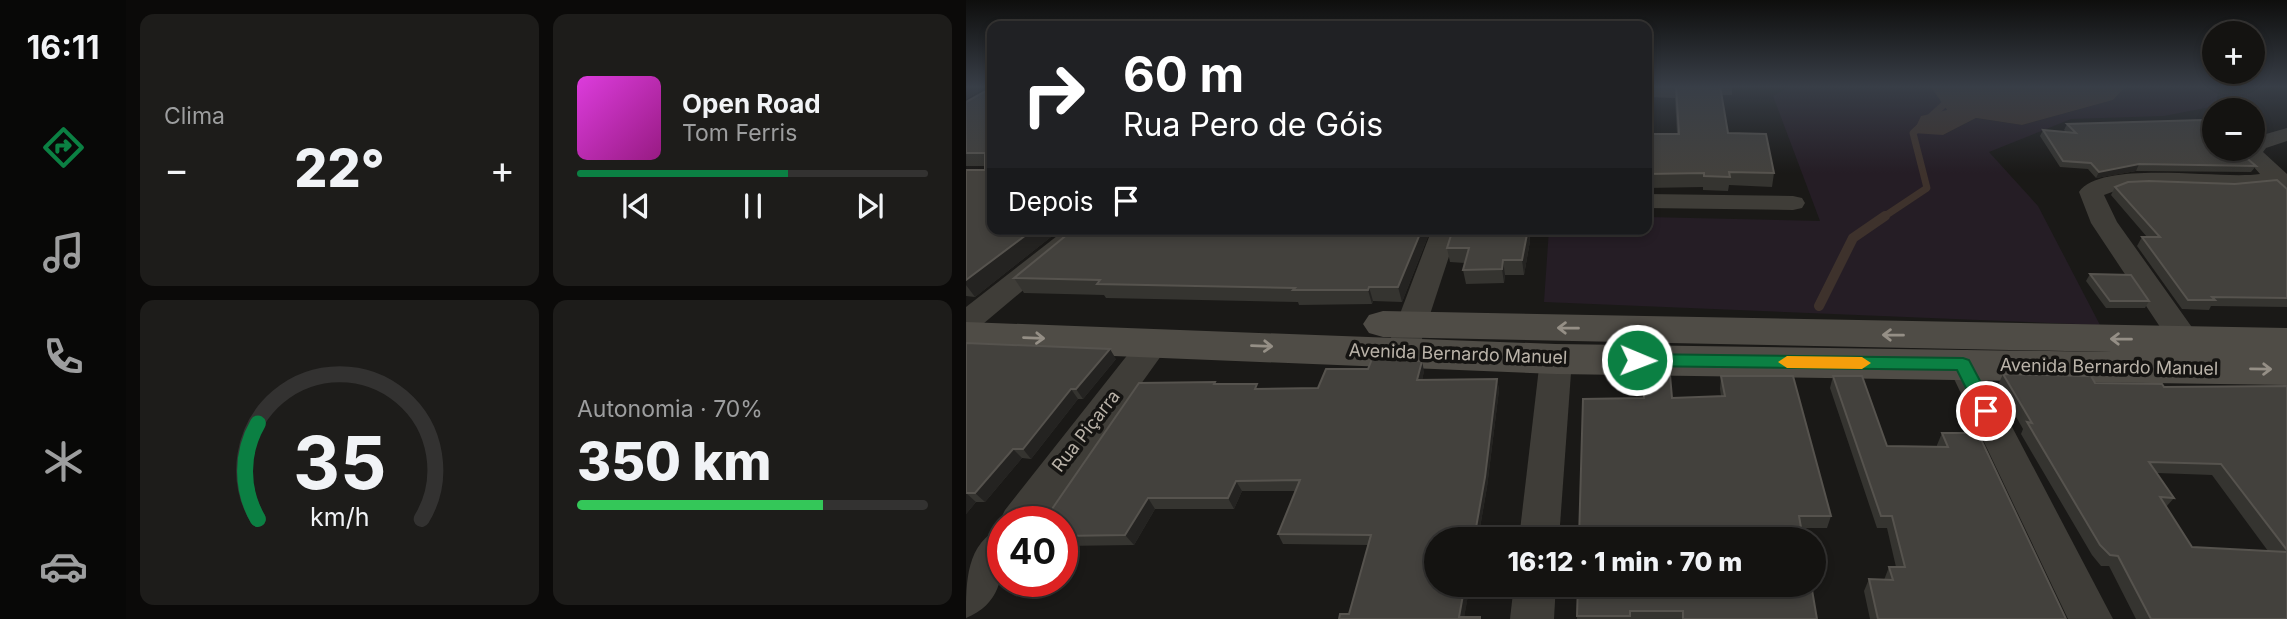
<!DOCTYPE html>
<html lang="pt">
<head>
<meta charset="utf-8">
<style>
  :root { --surface:#141311; --page:#1d1c1a; --text:#f1f3f6; --muted:#9d9e9f; --line:#333231; --accent:#0b8043 }
  body { margin:0; font-family:Inter,sans-serif; background:var(--page); color:var(--text); height:100vh; display:flex; flex-direction:column; font-size:26px; white-space:nowrap }
  * { box-sizing:border-box; margin:0 }
  p { font-size:23px; color:var(--muted) }
  .icon { flex:none; width:38px; height:38px; fill:none; stroke:currentColor; stroke-width:2; stroke-linecap:round; stroke-linejoin:round }
  .map { position:relative; flex:1; overflow:hidden }
  .sheet { display:flex; flex-direction:column; gap:14px; padding:14px; background:#0b0a09; width:840px }
  .sheet>* { flex:none }
  .banner { position:absolute; left:21px; top:21px; width:665px; height:214px; border-radius:14px; box-shadow:0 4px 10px #0003,0 0 0 2px var(--line); background:#202124; color:#fff; overflow:hidden }
  .tools { position:absolute; left:1236px; top:21px; display:grid; gap:14px }
  .tools a { display:grid; place-items:center; width:63px; height:63px; border-radius:50%; background:var(--surface); box-shadow:0 4px 10px #0003,0 0 0 2px var(--line); font-size:35px }
  .speed { position:absolute; left:21px; top:506px; display:flex; gap:14px; font-size:35px; font-weight:700; text-align:center }
  .speed>* { display:grid; place-content:center; width:91px; height:91px; border-radius:50%; background:var(--surface); box-shadow:0 4px 10px #0003,0 0 0 2px var(--line); line-height:1 }
  .speed .limit { border:10px solid #d22; background:#fff; color:#111 }
  .pin { position:absolute; display:grid; place-items:center; width:60px; height:60px; color:#fff; margin:-30px; border:4px solid #fff; border-radius:50%; box-shadow:0 2px 7px #0007 }
  .me { position:absolute; width:77px; margin:-38px; rotate:91deg; stroke-linejoin:round; filter:drop-shadow(0 0 5px #0008) }
  .turn { display:flex; align-items:center; gap:24px; height:147px; padding:0 21px; font-size:32px }
  .turn .icon { width:91px; height:91px; stroke-width:2.5 }
  .turn b { display:block; font-size:49px; line-height:60px }
  .then { display:flex; align-items:center; height:66px; padding:0 21px; background:#0003; gap:14px; font-size:26px }
  .big { font-size:52px; font-weight:800; line-height:1.1 }
  .sheet .card { flex:1; display:flex; flex-direction:column; justify-content:center; gap:10px; min-width:0; padding:0 24px; border-radius:14px; background:var(--page) }
  .sheet .dial { align-items:center; gap:0 }
  .dial svg { height:182px; overflow:visible; fill:none; stroke:var(--line); stroke-width:7; stroke-linecap:round; text-anchor:middle }
  .dial text { fill:var(--text); stroke:none }
  .song { display:flex; align-items:center; gap:21px }
  .cover { width:84px; height:84px; border-radius:10px; background:linear-gradient(135deg,hsl(300 70% 55%),hsl(310 70% 35%)) }
  .played { height:7px; border-radius:4px; background:linear-gradient(90deg,var(--accent) 60%,var(--line) 60%) }
  .keys { display:flex; justify-content:space-around; direction:ltr }
  .heat { display:flex; justify-content:space-between; align-items:center; font-size:38px; direction:ltr }
  .charge { height:10px; border-radius:5px; background:linear-gradient(90deg,#34c759 70%,var(--line) 0) }
  .sheet .tiles { flex:1; display:grid; gap:14px; grid-template-columns:repeat(2,1fr) }
  .trip { position:absolute; left:458px; top:527px; width:402px; height:70px; border-radius:35px; background:var(--surface); box-shadow:0 4px 10px #0003,0 0 0 2px var(--line); font-weight:800; line-height:70px; text-align:center }
  main { display:flex; flex:1; min-height:0 }
  .dock { display:flex; flex-direction:column; width:126px; justify-content:space-around; align-items:center; background:#080807; color:var(--muted) }
  .dock .icon { width:49px; height:49px }
  .dock .active { color:var(--accent) }
  .dock b { font-size:32px; color:var(--text) }
  .map>svg:first-child { display:block }
  .green { fill:#251d25 }
  .water { fill:#3e322c }
  .lines { fill:none; stroke-linecap:round; stroke-linejoin:round }
  .stream-far1 { stroke:#3e322c; stroke-width:7 }
  .stream { stroke:#3e322c; stroke-width:10 }
  .street { fill:#3f3d38; fill-rule:evenodd }
  .secondary { fill:#4f4c46; fill-rule:evenodd }
  .wall { fill:#353430; fill-rule:evenodd }
  .shaded-wall { fill:#242321 }
  .building { fill:#43413d; stroke:#56534e; stroke-width:2 }
  .oneway { stroke:#958f86 }
  .route { fill:#0b8043; stroke:#07532c; stroke-width:2 }
  .slow { fill:#f59e0b }
  .labels { text-anchor:middle; stroke-width:7; stroke-linejoin:round; paint-order:stroke }
  .street-label { font-size:18px; fill:#bab3a9; stroke:#151412 }
</style>
</head>
<body>
<main>
<nav class="dock">
<b>16:11</b>
<svg class="icon active" aria-label="directions" viewBox="0 0 24 24"><path d="M12 3l9 9-9 9-9-9zM9 14v-3h6M13 9l2 2-2 2"/></svg>
<svg class="icon" aria-label="music" viewBox="0 0 24 24"><path d="M9 18V5l10-2v13"/><circle cx="6" cy="18" r="3"/><circle cx="16" cy="16" r="3"/></svg>
<svg class="icon" aria-label="phone" viewBox="0 0 24 24"><path d="M5 4h4l2 5-3 2q2 4 5 5l2-3 5 2v4C11 20 4 13 5 4z"/></svg>
<svg class="icon" aria-label="climate" viewBox="0 0 24 24"><path d="M12 3v18M4 7l16 10M4 17L20 7"/></svg>
<svg class="icon" aria-label="car" viewBox="0 0 24 24"><path d="M5 17H2v-5l4-1 3-4h7l3 4 3 1v5h-3M9 17h6M6 11h13"/><circle cx="7" cy="17" r="2"/><circle cx="17" cy="17" r="2"/></svg>
</nav>
<section class="sheet">
<div class="tiles">
<div class="card"><p>Clima</p>
<div class="heat"><a>−</a><b class="big">22°</b><a>+</a></div>
</div>
<div class="card">
<div class="song"><i class="cover"></i><div><b>Open Road</b><p>Tom Ferris</p></div></div>
<div class="played"></div>
<div class="keys"><svg class="icon" aria-label="previous" viewBox="0 0 24 24"><path d="M18 5L8 12l10 7zM5 5v14"/></svg><svg class="icon" aria-label="pause" viewBox="0 0 24 24"><path d="M8 5v14M16 5v14"/></svg><svg class="icon" aria-label="next" viewBox="0 0 24 24"><path d="M6 5l10 7-10 7zM19 5v14"/></svg></div>
</div>
<div class="card dial"><svg viewBox="0 0 100 80">
<path d="M14 69A42 42 0 1 1 86 69"/>
<path d="M14 69A42 42 0 0 1 14 27" stroke="#0b8043"/>
<text x="50" y="56" font-size="32" font-weight="700">35</text>
<text x="50" y="72" font-size="11">km/h</text>
</svg></div>
<div class="card"><p>Autonomia · 70%</p><b class="big">350 km</b><div class="charge"></div></div>
</div>
</section>
<div class="map">
<svg width="1321" height="619" viewBox="0 0 1321 619">
  <rect width="100%" height="100%" fill="#1a1917"/>
  <path class="green" d="M825 86H964L981 110 977 135 1010 118 1056 125 1147 100 1160 86H1254L1249 106 1198 116 1105 119 1023 152 1072 206 1134 325 578 302 583 229H681V217L854 221 807 96Z"/>
  <path class="water" d="M964 86H1160L1147 100 1056 125 1010 118 977 135 947 133 955 116 981 110Z"/>
  <g class="lines">
    <path class="stream-far1" d="M916 218 961 188 947 133 998 86"/>
    <path class="stream" d="M853 306 887 238 919 216"/>
    <g class="street">
      <path d="M1321 128V141L1300 148 1297 152 1321 174V193L1307 186 1263 190 1178 187 1157 188 1138 195 1151 222 1235 340 1230 348 1219 351 1208 348 1125 223 1113 192C1136 159 1254 180 1294 174L1275 152 1277 149H1286V138Z"/>
      <path d="M681 194 827 196 836 198 839 203 836 208 827 210 681 208Z"/>
      <path d="M100 229H130L11 329 0 332V307Z"/>
      <path d="M466 229H492L452 351 447 359 436 362 425 359 420 351Z"/>
      <path d="M189 331 200 334 205 342 76 522H37C37 560 43 601 0 618 0 581 0 543 36 527L33 522 39 510 178 334Z"/>
      <path d="M590 348 601 351 606 359 593 539H553L574 359 579 351Z"/>
      <path d="M997 352 1008 356 1013 364 1147 619H1102L981 364 986 356Z"/>
      <path d="M548 584H590L588 619H544Z"/>
    </g>
    <path class="secondary" d="M417 311 1321 328V385L590 374 0 350V322L590 344 1145 352 417 337 403 333 397 324 403 315Z"/>
  </g>
  <g class="wall">
    <path d="M0 86H26V229H95L9 297 0 296V170H19V166H0V102L20 91V87L0 99Z"/>
    <path d="M681 86H766V95H756L762 133 808 173 806 187 763 185 762 191 737 190V187L681 188V134H711L709 98 681 97Z"/>
    <path d="M1101 124 1290 166 1285 172 1170 171 1130 178 1122 169 1094 167 1074 136 1077 130 1100 132 1098 130Z"/>
    <path d="M1149 187 1321 189V307L1245 306 1243 310 1216 309 1171 246 1176 237H1181L1145 195Z"/>
    <path d="M465 229 436 302 407 301 406 304 333 305 332 302 140 298 138 295 58 293 48 278Z"/>
    <path d="M487 229H563L564 241 558 275H539L538 283 500 284 497 270 499 263 484 262 481 248Z"/>
    <path d="M1124 274 1183 301 1179 308H1140L1120 281Z"/>
    <path d="M0 343 150 359 117 399H112L65 459 56 458 19 502H10L0 514Z"/>
    <path d="M458 371 456 380 531 379 533 390 521 487 512 539H471L504 584 498 617H514V619H373L383 614 402 545 317 544 312 534 330 491H276L268 509H189L168 545 96 546V522L249 382 250 384 294 389 352 388Z"/>
    <path d="M677 374 706 398 755 396 754 389 755 376 865 516 861 528H835L677 398Z"/>
    <path d="M1037 374 1129 383 1198 387 1321 386V619H1170L1143 566H1135L1126 555 1055 434 1057 429 1032 385ZM1191 473 1246 475 1302 551 1226 547 1200 507 1208 498Z"/>
    <path d="M867 376 921 446 971 447V445L976 433 1100 619H904L898 591 903 579 918 580 923 567H930L921 528H911L864 388Z"/>
    <path d="M612 584 851 619H611Z"/>
  </g>
  <g class="shaded-wall">
    <path d="M0 86H22L0 99Z"/>
    <path d="M1173 164 1170 171 1130 178 1133 172Z"/>
    <path d="M68 229H95L9 297 0 285V280Z"/>
    <path d="M456 229H465L436 302 432 287Z"/>
    <path d="M562 229 564 241 558 275 556 260Z"/>
    <path d="M537 260 539 275 538 283 536 269Z"/>
    <path d="M403 287 407 301 406 304 402 290Z"/>
    <path d="M144 349 150 359 117 399 110 389Z"/>
    <path d="M456 361 458 371 454 391 451 380Z"/>
    <path d="M531 379 533 390 521 487 512 539H508Z"/>
    <path d="M105 389 112 399 65 459 57 449Z"/>
    <path d="M47 449 56 458 19 502 9 493Z"/>
    <path d="M270 481 276 491 268 509 262 498Z"/>
    <path d="M0 493 10 502 0 514Z"/>
    <path d="M182 498 189 509 168 545 159 535Z"/>
    <path d="M499 584H504L498 619 493 617Z"/>
  </g>
  <g class="building">
    <path d="M20 86H26V229H68L0 280V170H19V153H0V102L20 91Z"/>
    <path d="M710 86H754L762 133 800 134 808 173 763 172 764 177 738 176V173L681 174V134H713Z"/>
    <path d="M1236 120 1248 130V149H1270L1290 166 1173 164 1133 172 1125 163 1097 161 1077 130 1110 133 1101 124Z"/>
    <path d="M1311 180 1321 189V298L1246 297 1249 300H1222L1176 237H1194L1149 187 1162 182 1183 181 1269 184Z"/>
    <path d="M108 229H456L432 287H403L402 290H327L329 288 131 284 134 280 48 278Z"/>
    <path d="M487 229H562L556 260H537L536 269 497 270 503 248H481Z"/>
    <path d="M1124 274 1165 275 1183 301H1144Z"/>
    <path d="M0 343 144 349 110 389H105L57 449H47L9 493H0Z"/>
    <path d="M406 359 456 361 451 380 531 379 519 477 508 539H471V584H499L493 617H514V619H373L374 614H383L405 535 312 534 334 480 270 481 262 498H182L159 535 96 536V522H77L173 383 249 382 248 384H291L289 389 352 388 360 369H402Z"/>
    <path d="M677 374 704 375 706 398 759 396 755 376H827L865 516H833L837 539H613L617 399 678 398Z"/>
    <path d="M1037 374 1125 376 1129 383 1196 384 1198 387 1321 386V550L1255 464 1183 462 1208 498 1194 497 1226 547 1321 552V619H1185L1152 556 1144 555 1134 545 1061 422 1066 423Z"/>
    <path d="M867 376H896L921 446 982 447 976 433H1012L1100 619H912L903 579 927 580 923 567H939L926 516H915Z"/>
    <path d="M612 584H845L851 619H717V611H664V616H611Z"/>
  </g>
  <defs><path id="oneway-shaft" d="M-6 0H5M1.5-3L5.5 0L1.5 3" fill="none" stroke-width="1.6" stroke-linecap="round" stroke-linejoin="round" transform="scale(1.75)"/></defs>
  <g class="oneway">
    <use href="#oneway-shaft" transform="translate(602 328) rotate(-179)"/>
    <use href="#oneway-shaft" transform="translate(927 335) rotate(-179)"/>
    <use href="#oneway-shaft" transform="translate(68 338) rotate(2)"/>
    <use href="#oneway-shaft" transform="translate(1155 339) rotate(-179)"/>
    <use href="#oneway-shaft" transform="translate(296 346) rotate(2)"/>
    <use href="#oneway-shaft" transform="translate(1295 369) rotate(1)"/>
  </g>
  <linearGradient id="sky" x2="0" y2="1"><stop stop-color="#0e0e0d"/><stop offset="0.5" stop-color="#383e47"/><stop offset="1" stop-color="#383e47" stop-opacity="0"/></linearGradient>
  <rect width="1321" height="173" fill="url(#sky)"/>
  <path class="route" d="M671 354 997 358 1003 360 1030 411 1027 416H1014L991 370 671 366 663 360Z"/>
  <path class="slow" d="M821 356 896 357 905 363 896 369 821 368 812 362Z"/>
  <g class="labels">
    <g class="street-label">
      <text transform="translate(492 354) rotate(2)" y="6">Avenida Bernardo Manuel</text>
      <text transform="translate(1143 367) rotate(1)" y="6">Avenida Bernardo Manuel</text>
      <text transform="translate(120 431) rotate(-52)" y="6">Rua Piçarra</text>
    </g>
  </g>
</svg>
<div class="tools">
<a>+</a>
<a>−</a>
</div>
<div class="speed"><div class="limit">40</div></div>
<div class="pin" style="left:1020px;top:411px;background:#d93025"><svg class="icon" aria-label="arrive" viewBox="0 0 24 24"><path d="M6 21V4h12l-3 4 3 4H6"/></svg></div>
<svg class="me" style="left:671px;top:360px" viewBox="-20 -20 40 40"><circle r="17" fill="#0b8043" stroke="#fff" stroke-width="3"/><path d="M0-11L8 9 0 5-8 9z" fill="#fff"/></svg>
<div class="trip">16:12 · 1 min · 70 m</div>
<div class="banner">
<div class="turn"><svg class="icon" aria-label="right" viewBox="0 0 24 24"><path d="M7 20v-9h11M14 6l5 5-5 5"/></svg><div><b>60 m</b>Rua Pero de Góis</div></div>
<div class="then">Depois<svg class="icon" aria-label="arrive" viewBox="0 0 24 24"><path d="M6 21V4h12l-3 4 3 4H6"/></svg></div>
</div>
</div>
</main>
</body>
</html>
